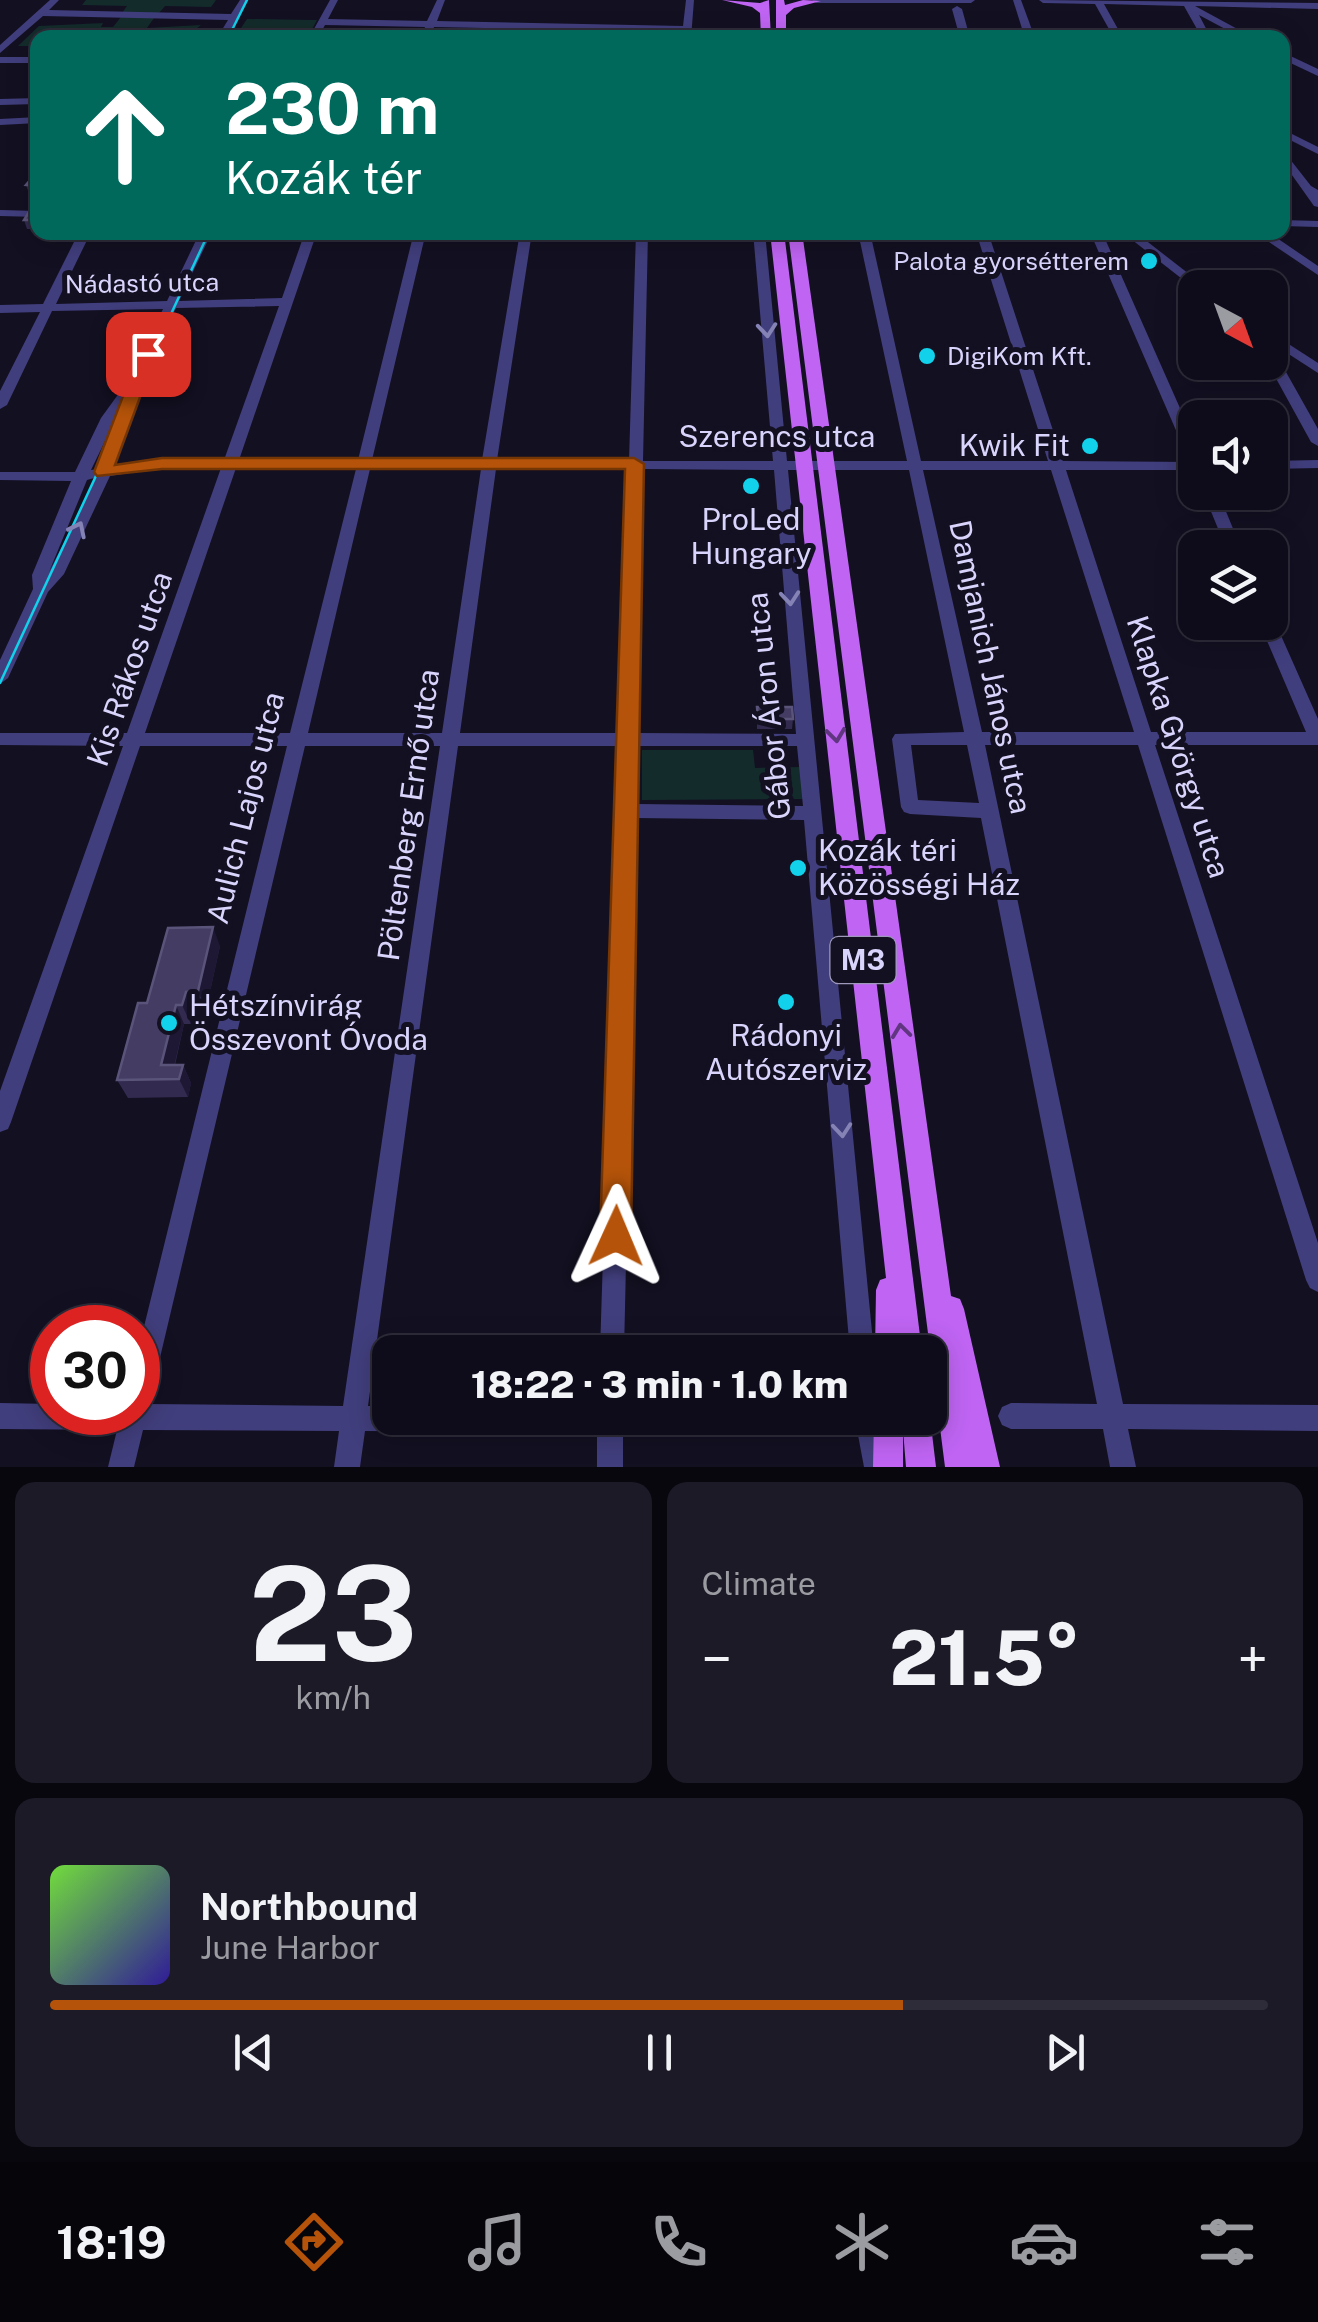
<!DOCTYPE html>
<html lang="en">
<head>
<meta charset="utf-8">
<style>
  :root { --surface:#0e0c1a; --page:#1c1a27; --text:#f1f3f6; --muted:#9b9ba2; --line:#2e2c39; --accent:#b45309 }
  body { margin:0; font-family:"Public Sans",sans-serif; background:var(--page); color:var(--text); height:100vh; display:flex; flex-direction:column; font-size:38px; white-space:nowrap }
  * { box-sizing:border-box; margin:0 }
  p { font-size:32px; color:var(--muted) }
  .icon { flex:none; width:55px; height:55px; fill:none; stroke:currentColor; stroke-width:2; stroke-linecap:round; stroke-linejoin:round }
  .map { position:relative; height:1467px; overflow:hidden }
  .panel { display:flex; flex-direction:column; gap:15px; padding:15px; background:#08070e; flex:1 }
  .panel>* { flex:none }
  .banner { position:absolute; left:30px; top:30px; width:1260px; height:210px; border-radius:20px; box-shadow:0 5px 25px #0003,0 0 0 2px var(--line); background:#00695c; color:#fff; overflow:hidden }
  .needle { width:65px; rotate:139deg }
  .tools { position:absolute; left:1178px; top:270px; display:grid; gap:20px }
  .tools a { display:grid; place-items:center; width:110px; height:110px; border-radius:20px; background:var(--surface); box-shadow:0 5px 25px #0003,0 0 0 2px var(--line); font-size:50px }
  .speed { position:absolute; left:30px; top:1305px; display:flex; gap:20px; font-size:50px; font-weight:700; text-align:center }
  .speed>* { display:grid; place-content:center; width:130px; height:130px; border-radius:50%; background:var(--surface); box-shadow:0 5px 25px #0003,0 0 0 2px var(--line); line-height:1 }
  .speed .limit { border:15px solid #d22; background:#fff; color:#111 }
  .pin { position:absolute; display:grid; place-items:center; width:85px; height:85px; color:#fff; margin:-42px; border-radius:20px; box-shadow:0 5px 15px #0006 }
  .me { position:absolute; width:110px; margin:-55px; rotate:1deg; stroke-linejoin:round; filter:drop-shadow(0 0 8px #0008) }
  .turn { display:flex; align-items:center; gap:35px; height:210px; padding:0 30px; font-size:45px }
  .turn .icon { width:130px; height:130px; stroke-width:2.5 }
  .turn b { display:block; font-size:70px; line-height:85px }
  .big { font-size:75px; font-weight:800; line-height:1.1 }
  .panel .tile { flex:1; display:flex; flex-direction:column; justify-content:center; gap:15px; min-width:0; padding:0 35px; border-radius:20px; background:var(--page) }
  .panel .dial { align-items:center; gap:0 }
  .dial b { font-size:130px; line-height:1 }
  .song { display:flex; align-items:center; gap:30px }
  .cover { width:120px; height:120px; border-radius:15px; background:linear-gradient(135deg,hsl(100 70% 55%),hsl(250 70% 35%)) }
  .played { height:10px; border-radius:5px; background:linear-gradient(90deg,var(--accent) 70%,var(--line) 70%) }
  .keys { display:flex; justify-content:space-around; direction:ltr }
  .heat { display:flex; justify-content:space-between; align-items:center; font-size:55px; direction:ltr }
  .panel .tiles { flex:1; display:grid; gap:15px; grid-template-columns:1fr 1fr }
  .tile:last-child { grid-column:span 2 }
  .trip { position:absolute; left:372px; top:1335px; width:575px; height:100px; border-radius:20px; background:var(--surface); box-shadow:0 5px 25px #0003,0 0 0 2px var(--line); font-weight:800; line-height:100px; text-align:center }
  .tab-bar { display:flex; height:160px; justify-content:space-around; align-items:center; background:#06050a; color:var(--muted) }
  .tab-bar .icon { width:70px; height:70px }
  .tab-bar .selected { color:var(--accent) }
  .tab-bar b { font-size:45px; color:var(--text) }
  .map>svg:first-child { display:block }
  .green { fill:#132c2b }
  .lines { fill:none; stroke-linecap:round; stroke-linejoin:round }
  .minor { fill:#413e7d; fill-rule:evenodd }
  .major { fill:#bf64f3; fill-rule:evenodd }
  .tram { stroke:#12d1ea; stroke-width:2.5 }
  .wall { fill:#322a4f }
  .shaded-wall { fill:#1e1835 }
  .building { fill:#443c62; stroke:#5b547a; stroke-width:2.5 }
  .oneway { stroke:#8582b6 }
  .oneway2 { stroke:#603680 }
  .route { fill:#b45309; stroke:#753606; stroke-width:2.5 }
  .poi-dot { fill:#12d1ea; stroke:#131022; stroke-width:4 }
  .labels { text-anchor:middle; stroke-width:10; stroke-linejoin:round; paint-order:stroke }
  .far-poi-label { font-size:25px; fill:#d9d4fc; stroke:#131022; text-anchor:end }
  .far-street-label { font-size:25px; fill:#d9d4fc; stroke:#131022 }
  .shield { fill:#131022; stroke:#9e99bb; stroke-width:2.5 }
  .shield-label { font-size:28px; font-weight:bold; fill:#d9d4fc }
  .street-label { font-size:30px; fill:#d9d4fc; stroke:#131022 }
  .poi-label { font-size:30px; fill:#d9d4fc; stroke:#131022 }
</style>
</head>
<body>
<div class="map">
<svg width="1318" height="1467" viewBox="0 0 1318 1467">
  <rect width="100%" height="100%" fill="#131022"/>
  <g class="green">
    <path d="M86 0H216L211 7 165 6 159 13H122L127 6 82 5Z"/>
    <path d="M121 17 154 18 147 28 201 25 185 38 61 37 67 30 51 29 38 38 37 46H18L39 26 103 23 101 27H113Z"/>
    <path d="M247 19 312 20H317L308 37H235Z"/>
    <path d="M642 750H753L755 768 801 767 804 799 642 800Z"/>
  </g>
  <g class="lines">
    <g class="minor">
      <path d="M50 0H59L49 10 231 14 240 0H248L226 38H217L228 20 43 16 0 53V45Z"/>
      <path d="M330 0H338L328 19 427 21 437 0H445L437 21 683 26 686 0H694L691 38H681L682 32 434 27 430 38H421L425 27 325 25 318 38H309Z"/>
      <path d="M812 0H975L971 3H816Z"/>
      <path d="M1013 0H1021L1035 38H1025Z"/>
      <path d="M1039 0 1318 3V9L1195 6 1254 38H1242L1199 15 1211 38H1202L1184 6 1104 4 1123 38H1114L1095 4 1043 3Z"/>
      <path d="M957 6 962 9 970 38H960L952 9Z"/>
      <path d="M1282 52 1318 69V76L1282 59Z"/>
      <rect x="0" y="57" width="38" height="6"/>
      <path d="M38 98V104L0 105V99Z"/>
      <path d="M38 117V123L0 125V119Z"/>
      <path d="M1282 129 1318 147V154L1282 136Z"/>
      <path d="M1282 149 1311 186 1318 190V207L1314 206 1282 161Z"/>
      <path d="M0 210 38 211V217L0 216Z"/>
      <path d="M1282 220 1318 221V227L1282 226Z"/>
      <path d="M79 232H91L56 304 167 301 200 232H212L179 301 282 298 305 232H317L239 460H358L414 232H426L372 460H482L520 232H532L497 460 629 461 636 232H648L643 461H773L753 232H765L787 461H907L858 232H870L921 461H1048L976 232H988L1063 461 1193 462 1188 458 1090 232H1102L1195 442V470H1066L1151 732H1306L1259 622H1270V617L1275 622 1318 719V745H1155L1318 1243V1292L1310 1288 1306 1280 1138 745H985L1123 1404 1318 1405V1431L1128 1429 1136 1467H1110L1103 1429H1011L1002 1425 998 1416 1002 1407 1011 1403 1097 1404 981 818 910 814 904 812 901 807 892 739 895 734 964 732 909 470H788L874 1352H850L804 820 636 818 624 1352H600L619 746H458L368 1406H390V1418H881L890 1467H864L858 1435 623 1433V1467H597V1433L365 1431 360 1467H334L339 1431 143 1430 134 1467H108L117 1430 0 1429V1403L52 1404V1412H138V1351L287 746H140L11 1122 8 1129 0 1132V1091L123 746 0 745V733H127L221 468H162L110 476 64 574 48 592 8 678 0 684V660L33 589 32 575 71 481 0 480V472H75L101 418 130 378 163 309 52 311 7 405 0 409V391L40 312 0 313V305L43 304ZM279 306 224 460H162L113 467 142 390 137 386 176 308ZM121 408 98 469 91 470ZM236 468 356 469 290 733H145ZM370 469H481L442 733H308ZM496 469H628L620 733H460ZM643 469 774 470 796 734 637 733ZM923 470H1051L1134 732H982ZM94 478 90 491 49 572 87 480ZM911 745H967L979 803 918 800ZM305 746H440L343 1406 149 1404ZM637 746H797L803 806 636 804Z"/>
      <path d="M1122 232H1135L1207 288 1195 289Z"/>
      <path d="M1254 232H1268L1318 266V275Z"/>
      <path d="M1270 332 1318 363V373L1270 342Z"/>
      <path d="M1270 352 1277 356 1318 429V446L1311 442 1267 362H1270Z"/>
      <path d="M1318 460V468L1270 469V461Z"/>
      <path d="M1203 492H1218L1241 548H1226Z"/>
    </g>
    <g class="major">
      <path d="M722 0 760 3 769 0 771 38H761L760 13 752 7Z"/>
      <path d="M776 0H784L785 5 803 0 821 1 794 8 786 15V38H776Z"/>
      <path d="M770 232H784L922 1352H875L876 1290 880 1280 886 1278Z"/>
      <path d="M788 232H802L951 1296 960 1299 964 1309 1000 1467H945Z"/>
      <path d="M930 1417 936 1467H906L903 1430V1467H873L874 1418Z"/>
    </g>
    <g class="tram">
      <path d="M228 38 247 0"/>
      <path d="M0 683 209 232"/>
    </g>
  </g>
  <g class="wall">
    <path d="M38 171V199H31L26 185Z"/>
    <path d="M38 208V229H27L24 220Z"/>
    <path d="M757 707 793 719 792 729H757Z"/>
    <path d="M220 946 206 1010H194L191 1024H184L175 1065H183L191 1083 188 1097 128 1098 117 1080 147 1003Z"/>
  </g>
  <g class="shaded-wall">
    <path d="M213 927 220 946 206 1010 198 991Z"/>
    <path d="M186 992 194 1010 191 1024 182 1005Z"/>
    <path d="M176 1005 184 1024 171 1079 161 1065Z"/>
    <path d="M183 1065 191 1083 188 1097 179 1079Z"/>
  </g>
  <g class="building">
    <path d="M38 171V186L26 185Z"/>
    <path d="M38 208 36 220H24L29 212Z"/>
    <path d="M757 707H792L793 719H758Z"/>
    <path d="M213 927 198 991 186 992 182 1005H176L161 1065H183L179 1079 117 1080 138 1003H147L168 928Z"/>
  </g>
  <defs><path id="oneway-chevron" d="M-2-3.5L2.5 0L-2 3.5" fill="none" stroke-width="1.6" stroke-linecap="round" stroke-linejoin="round" transform="scale(2.5)"/></defs>
  <g class="oneway">
    <use href="#oneway-chevron" transform="translate(767 330) rotate(85)"/>
    <use href="#oneway-chevron" transform="translate(78 529) rotate(-64)"/>
    <use href="#oneway-chevron" transform="translate(790 598) rotate(85)"/>
    <use href="#oneway-chevron" transform="translate(842 1130) rotate(85)"/>
  </g>
  <g class="oneway2">
    <use href="#oneway-chevron" transform="translate(836 735) rotate(83)"/>
    <use href="#oneway-chevron" transform="translate(901 1031) rotate(-97)"/>
  </g>
  <path class="route" d="M148 349 156 354 115 465 162 458H634L644 464 631 1236 626 1247 616 1251 605 1247 600 1236 625 469H162L97 476 94 472 139 354Z"/>
  <g class="poi-dot">
    <circle cx="1149" cy="261" r="10"/>
    <circle cx="927" cy="356" r="10"/>
    <circle cx="1090" cy="446" r="10"/>
    <circle cx="751" cy="486" r="10"/>
    <circle cx="798" cy="868" r="10"/>
    <circle cx="786" cy="1002" r="10"/>
    <circle cx="169" cy="1023" r="10"/>
  </g>
  <g class="labels">
    <g class="far-poi-label">
      <text x="1129" y="270">Palota gyorsétterem</text>
      <text x="947" y="365" text-anchor="start">DigiKom Kft.</text>
    </g>
    <g class="far-street-label">
      <text transform="translate(142 283) rotate(-1)" y="9">Nádastó utca</text>
    </g>
    <rect class="shield" x="830.5" y="937" width="65" height="46" rx="8"/>
    <g class="shield-label">
      <text x="863" y="970">M3</text>
    </g>
    <g class="street-label">
      <text x="777" y="447">Szerencs utca</text>
      <text transform="translate(990 667) rotate(78)" y="10">Damjanich János utca</text>
      <text transform="translate(130 669) rotate(-71)" y="10">Kis Rákos utca</text>
      <text transform="translate(769 706) rotate(-96)" y="10">Gábor Áron utca</text>
      <text transform="translate(1178 747) rotate(72)" y="10">Klapka György utca</text>
      <text transform="translate(246 808) rotate(-76)" y="10">Aulich Lajos utca</text>
      <text transform="translate(409 815) rotate(-82)" y="10">Pöltenberg Ernő utca</text>
    </g>
    <g class="poi-label">
      <text x="1070" y="456" text-anchor="end">Kwik Fit</text>
      <text x="751" y="530">ProLed<tspan x="751" dy="34">Hungary</tspan></text>
      <text x="818" y="861" text-anchor="start">Kozák téri<tspan x="818" dy="34">Közösségi Ház</tspan></text>
      <text x="189" y="1016" text-anchor="start">Hétszínvirág<tspan x="189" dy="34">Összevont Óvoda</tspan></text>
      <text x="786" y="1046">Rádonyi<tspan x="786" dy="34">Autószerviz</tspan></text>
    </g>
  </g>
</svg>
<div class="tools">
<a><svg class="needle" viewBox="-14 -14 28 28"><path d="M0-13l5 13h-10z" fill="#e53935"/><path d="M0 13l5-13h-10z" fill="#9b9ba2"/></svg></a>
<a><svg class="icon" aria-label="sound" viewBox="0 0 24 24"><path d="M4 9h4l5-4v14l-5-4H4zM17 9q2 3 0 6"/></svg></a>
<a><svg class="icon" aria-label="layers" viewBox="0 0 24 24"><path d="M12 4l9 5-9 5-9-5zM3 14l9 5 9-5"/></svg></a>
</div>
<div class="speed"><div class="limit">30</div></div>
<div class="pin" style="left:148px;top:354px;background:#d93025"><svg class="icon" aria-label="arrive" viewBox="0 0 24 24"><path d="M6 21V4h12l-3 4 3 4H6"/></svg></div>
<svg class="me" style="left:616px;top:1236px" viewBox="-20 -20 40 40"><path d="M0-17L14 15 0 8-14 15z" fill="#b45309" stroke="#fff" stroke-width="4"/></svg>
<div class="trip">18:22 · 3 min · 1.0 km</div>
<div class="banner">
<div class="turn"><svg class="icon" aria-label="ahead" viewBox="0 0 24 24"><path d="M12 20V5M6 11l6-6 6 6"/></svg><div><b>230 m</b>Kozák tér</div></div>
</div>
</div>
<section class="panel">
<div class="tiles">
<div class="tile dial"><b>23</b><p>km/h</p></div>
<div class="tile"><p>Climate</p>
<div class="heat"><a>−</a><b class="big">21.5°</b><a>+</a></div>
</div>
<div class="tile">
<div class="song"><i class="cover"></i><div><b>Northbound</b><p>June Harbor</p></div></div>
<div class="played"></div>
<div class="keys"><svg class="icon" aria-label="previous" viewBox="0 0 24 24"><path d="M18 5L8 12l10 7zM5 5v14"/></svg><svg class="icon" aria-label="pause" viewBox="0 0 24 24"><path d="M8 5v14M16 5v14"/></svg><svg class="icon" aria-label="next" viewBox="0 0 24 24"><path d="M6 5l10 7-10 7zM19 5v14"/></svg></div>
</div>
</div>
</section>
<nav class="tab-bar">
<b>18:19</b>
<svg class="icon selected" aria-label="directions" viewBox="0 0 24 24"><path d="M12 3l9 9-9 9-9-9zM9 14v-3h6M13 9l2 2-2 2"/></svg>
<svg class="icon" aria-label="music" viewBox="0 0 24 24"><path d="M9 18V5l10-2v13"/><circle cx="6" cy="18" r="3"/><circle cx="16" cy="16" r="3"/></svg>
<svg class="icon" aria-label="phone" viewBox="0 0 24 24"><path d="M5 4h4l2 5-3 2q2 4 5 5l2-3 5 2v4C11 20 4 13 5 4z"/></svg>
<svg class="icon" aria-label="climate" viewBox="0 0 24 24"><path d="M12 3v18M4 7l16 10M4 17L20 7"/></svg>
<svg class="icon" aria-label="car" viewBox="0 0 24 24"><path d="M5 17H2v-5l4-1 3-4h7l3 4 3 1v5h-3M9 17h6M6 11h13"/><circle cx="7" cy="17" r="2"/><circle cx="17" cy="17" r="2"/></svg>
<svg class="icon" aria-label="filters" viewBox="0 0 24 24"><path d="M4 7h16M4 17h16"/><circle cx="9" cy="7" r="2"/><circle cx="15" cy="17" r="2"/></svg>
</nav>
</body>
</html>
